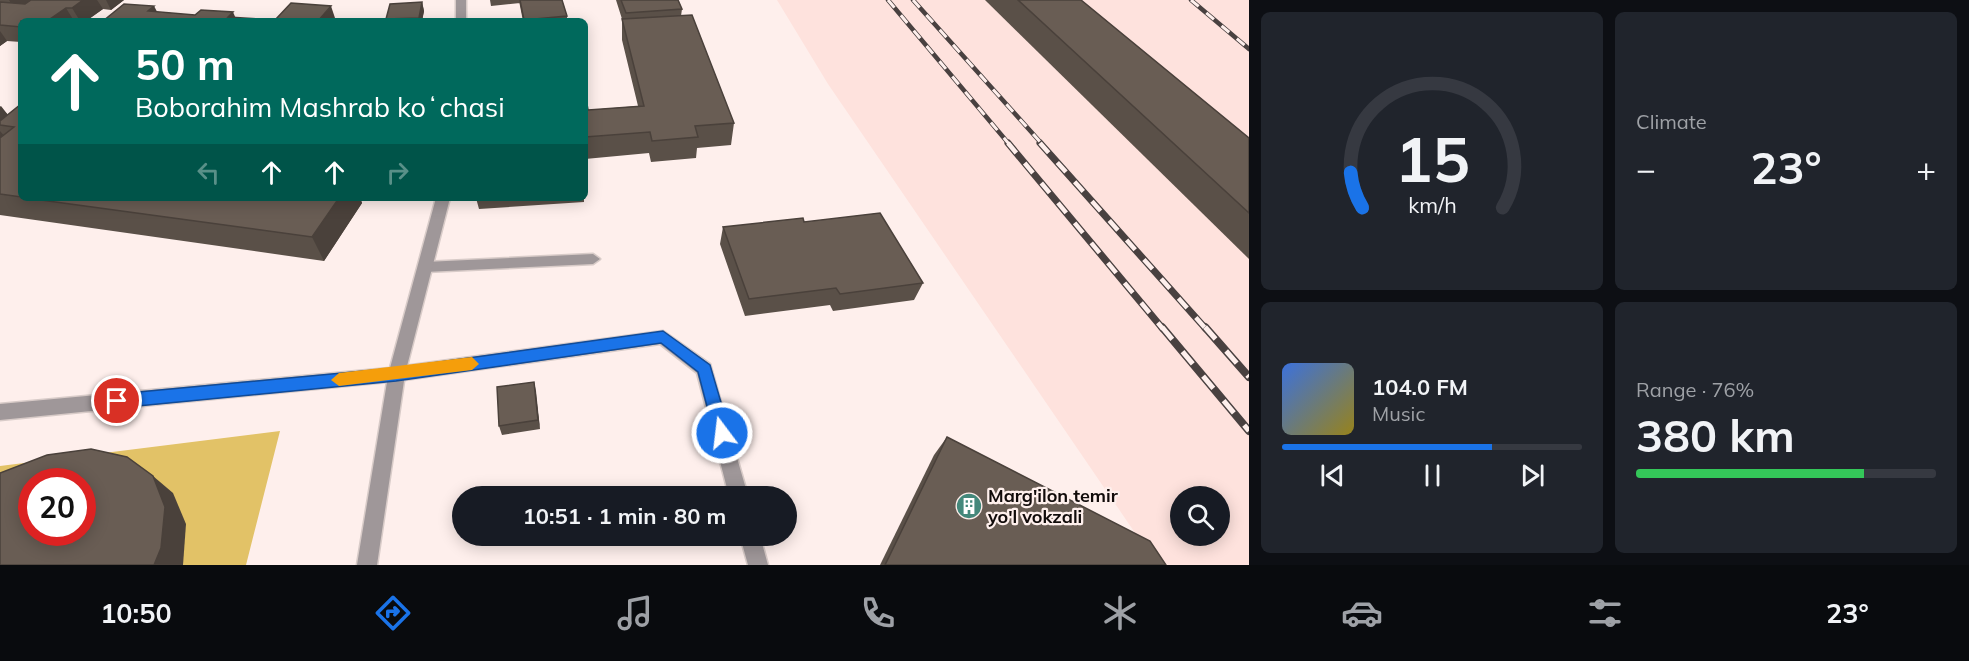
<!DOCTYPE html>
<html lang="en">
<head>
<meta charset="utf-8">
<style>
  :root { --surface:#171b24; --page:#20242c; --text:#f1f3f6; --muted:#9ea1a6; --line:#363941; --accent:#1a73e8 }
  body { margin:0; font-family:Mulish,sans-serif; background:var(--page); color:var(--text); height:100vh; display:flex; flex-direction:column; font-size:22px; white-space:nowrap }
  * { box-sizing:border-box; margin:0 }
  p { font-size:20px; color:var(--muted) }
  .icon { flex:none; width:33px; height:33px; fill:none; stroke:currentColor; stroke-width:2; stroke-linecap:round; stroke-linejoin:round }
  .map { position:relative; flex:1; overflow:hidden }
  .drawer { display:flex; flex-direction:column; gap:12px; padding:12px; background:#0d0f14; width:720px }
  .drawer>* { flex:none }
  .top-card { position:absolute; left:18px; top:18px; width:570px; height:183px; border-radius:9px; box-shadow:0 3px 15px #0003; background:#00695c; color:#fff; overflow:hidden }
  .buttons { position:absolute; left:1170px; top:486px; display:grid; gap:12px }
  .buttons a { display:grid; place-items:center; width:60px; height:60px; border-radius:50%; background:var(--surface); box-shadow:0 3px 15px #0003; font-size:30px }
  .speed { position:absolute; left:18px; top:468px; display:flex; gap:12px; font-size:30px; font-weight:700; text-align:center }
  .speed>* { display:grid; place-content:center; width:78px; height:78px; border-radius:50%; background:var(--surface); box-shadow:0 3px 15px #0003; line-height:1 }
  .speed .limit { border:9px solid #d22; background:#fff; color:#111 }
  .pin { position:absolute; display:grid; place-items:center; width:51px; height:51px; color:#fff; margin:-26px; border:3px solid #fff; border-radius:50%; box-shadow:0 2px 6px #0007 }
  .me { position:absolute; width:66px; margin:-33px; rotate:345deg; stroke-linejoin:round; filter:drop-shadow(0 0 4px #0008) }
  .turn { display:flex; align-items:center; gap:21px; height:126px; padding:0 18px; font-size:27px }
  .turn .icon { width:78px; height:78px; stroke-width:2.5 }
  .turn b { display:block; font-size:42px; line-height:51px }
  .lanes { display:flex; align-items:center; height:57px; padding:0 18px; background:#0003; justify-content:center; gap:30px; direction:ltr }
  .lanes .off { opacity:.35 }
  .big { font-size:45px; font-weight:700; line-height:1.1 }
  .drawer .card { flex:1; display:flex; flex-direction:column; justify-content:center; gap:9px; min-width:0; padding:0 21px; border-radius:9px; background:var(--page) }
  .drawer .dial { align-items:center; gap:0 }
  .dial svg { height:156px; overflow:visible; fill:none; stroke:var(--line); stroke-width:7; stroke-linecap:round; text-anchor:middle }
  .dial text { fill:var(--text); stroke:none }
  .song { display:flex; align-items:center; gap:18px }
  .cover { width:72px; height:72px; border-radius:9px; background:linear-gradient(135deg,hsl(220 70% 55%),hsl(50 70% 35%)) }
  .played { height:6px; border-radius:3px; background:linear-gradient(90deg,var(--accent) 70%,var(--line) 70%) }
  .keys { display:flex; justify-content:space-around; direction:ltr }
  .heat { display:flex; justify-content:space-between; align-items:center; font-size:33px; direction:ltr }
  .charge { height:9px; border-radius:4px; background:linear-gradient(90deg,#34c759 76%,var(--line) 0) }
  .drawer .tiles { flex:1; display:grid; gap:12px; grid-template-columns:repeat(2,1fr) }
  .trip { position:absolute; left:452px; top:486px; width:345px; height:60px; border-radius:30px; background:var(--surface); box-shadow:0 3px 15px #0003; font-weight:700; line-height:60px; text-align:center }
  .tab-bar { display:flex; height:96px; justify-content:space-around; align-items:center; background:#090b0e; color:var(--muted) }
  .tab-bar .icon { width:42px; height:42px }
  .tab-bar .active { color:var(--accent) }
  .tab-bar b { font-size:27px; color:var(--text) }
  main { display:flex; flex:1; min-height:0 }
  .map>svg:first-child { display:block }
  .built { fill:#fee2dd; fill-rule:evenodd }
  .green { fill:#e2c267; fill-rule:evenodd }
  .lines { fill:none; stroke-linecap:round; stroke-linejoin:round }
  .service-casing { stroke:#d8cbc8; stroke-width:3 }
  .minor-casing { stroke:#d8cbc8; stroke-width:3 }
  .service { fill:#9f9799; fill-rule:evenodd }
  .minor { fill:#9f9799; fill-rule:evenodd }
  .rail-far2-casing { stroke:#494140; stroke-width:4.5 }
  .rail-far1-casing { stroke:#494140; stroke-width:7 }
  .rail-casing { stroke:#494140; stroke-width:8 }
  .rail-far2 { stroke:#feefec; stroke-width:3; stroke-dasharray:10; stroke-linecap:butt }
  .rail-far1 { stroke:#feefec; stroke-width:4.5; stroke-dasharray:13; stroke-linecap:butt }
  .rail { stroke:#feefec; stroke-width:5; stroke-dasharray:16; stroke-linecap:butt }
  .wall { fill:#5a5048 }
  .shaded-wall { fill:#4a413b }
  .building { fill:#695d54; stroke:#4a413b; stroke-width:1.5; fill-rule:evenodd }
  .route { fill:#1a73e8; stroke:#114b97; stroke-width:1.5 }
  .slow { fill:#f59e0b }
  .labels { text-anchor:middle; stroke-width:4.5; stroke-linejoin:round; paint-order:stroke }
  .near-poi-label { font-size:18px; font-weight:bold; fill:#110b0a; stroke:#feefec; text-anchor:start }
</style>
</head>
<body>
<main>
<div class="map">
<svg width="1249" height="565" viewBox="0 0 1249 565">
  <rect width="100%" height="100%" fill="#feefec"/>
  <path class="built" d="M777 0H1249V565H1157L828 84ZM1180 496H1220V536H1180Z"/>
  <path class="green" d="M280 431 246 565H0V466ZM32 482H82V532H32Z"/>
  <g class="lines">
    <g class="service-casing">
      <g id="service">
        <path d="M593 254 600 259 593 264 425 272 418 267 425 262Z"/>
        <path d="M663 331 710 364 748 496H729L697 373 660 344 397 381 391 379 389 374 391 369 397 367Z"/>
        <path d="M740 536H760L768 565H748Z"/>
      </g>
    </g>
    <g class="minor-casing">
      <g id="minor">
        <rect x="456" y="0" width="10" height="21"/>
        <path d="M436 198H450L405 374 377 565H357L387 382 0 420V404L390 368Z"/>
      </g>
    </g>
    <use href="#service" class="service"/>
    <use href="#minor" class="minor"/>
    <g class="rail-far2-casing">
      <g id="rail-far2">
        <path d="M888 0 1009 144"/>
        <path d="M913 0 1042 144"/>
        <path d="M1191 0 1249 49"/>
      </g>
    </g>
    <g class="rail-far1-casing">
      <g id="rail-far1">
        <path d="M1008 143 1163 329"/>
        <path d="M1040 143 1206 329"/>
      </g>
    </g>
    <g class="rail-casing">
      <g id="rail">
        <path d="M1162 327 1249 431"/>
        <path d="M1205 327 1249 377"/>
      </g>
    </g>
    <use href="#rail-far2" class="rail-far2"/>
    <use href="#rail-far1" class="rail-far1"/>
    <use href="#rail" class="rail"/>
  </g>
  <g class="wall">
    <path d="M0 0H124L111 10 103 9 86 21H21V42L7 41 0 46Z"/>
    <path d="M490 0H562L567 16V21H523L519 1 520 3 491 6Z"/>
    <path d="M616 0H678L682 9 681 16 734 123 731 145 697 148 696 158 651 162 649 153 585 159V93L588 110 638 106 622 40V19Z"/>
    <path d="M985 0H1081L1249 138V259Z"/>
    <path d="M422 2 424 11 422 21H387L386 19Z"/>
    <path d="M21 104V198H360L362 203 324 261 0 215V106L8 115Z"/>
    <path d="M476 198H584V202L479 209Z"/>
    <path d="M804 222 923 283 914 300 833 311 830 305 745 316 720 244 723 227Z"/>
    <path d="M534 382 540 429 502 435 499 426Z"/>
    <path d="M947 437 1166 565H880L934 455Z"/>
  </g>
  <g class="shaded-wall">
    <path d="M9 0H33L17 12Z"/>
    <path d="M83 0H97L103 9 86 21H80L72 8Z"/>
    <path d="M106 0H124L111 10Z"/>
    <path d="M422 2 424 11 422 21H419V18Z"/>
    <path d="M154 6 162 21 148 11Z"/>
    <path d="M331 6 336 21H318Z"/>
    <path d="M66 8 74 21H47Z"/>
    <path d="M233 12 237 21 228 17Z"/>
    <path d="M0 31 7 41 0 46Z"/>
    <path d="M1 106 18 128 0 125V107Z"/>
    <path d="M0 131 6 138 0 179Z"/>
    <path d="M339 198H360L362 203 324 261 312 237Z"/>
    <path d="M534 382 536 391 540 429 538 420Z"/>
    <path d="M153 476 173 493 186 524 183 565H154Z"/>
  </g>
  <g class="building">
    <path d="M31 0H83L72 8H66L47 21H21V27L0 25V2L25 4Z"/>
    <path d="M520 0H562L567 16 524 20Z"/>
    <path d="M621 0H678L682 9 626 13Z"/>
    <path d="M1018 0H1081L1249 138V213Z"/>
    <path d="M422 2 419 18 386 19 390 4Z"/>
    <path d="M291 3 331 6 318 21H103L124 4 154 6 148 11 195 15 201 10 233 12 228 17 275 20Z"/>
    <path d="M692 15 734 123 695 126 698 137 652 141 650 132 585 137V93L588 110 644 106 622 19Z"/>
    <path d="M21 104V197L0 194V138L14 127 0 125V121Z"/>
    <path d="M26 198H339L312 237Z"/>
    <path d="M880 213 923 283 840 294 836 288 749 299 723 227 803 218 804 222Z"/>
    <path d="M534 382 538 420 499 426 497 387Z"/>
    <path d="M947 437 1150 541 1166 565H885Z"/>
    <path d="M91 449 127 457 153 476 165 507 161 548 154 565H0V473L47 455ZM32 482H82V532H32Z"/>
  </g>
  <path class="route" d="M663 331 710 365 730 433 728 438 722 440 716 438 714 433 698 372 661 343 396 381 117 408 111 406 109 401 111 396 117 394 396 368Z"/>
  <path class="slow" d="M472 357 479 364 472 370 339 386 331 380 339 373Z"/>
  <defs>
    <g id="building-disc" transform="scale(1.35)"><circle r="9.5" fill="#44887b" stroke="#feefec"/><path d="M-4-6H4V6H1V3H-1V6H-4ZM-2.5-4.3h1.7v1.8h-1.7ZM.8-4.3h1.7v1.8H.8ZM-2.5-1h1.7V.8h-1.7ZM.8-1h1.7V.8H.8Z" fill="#fff"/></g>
  </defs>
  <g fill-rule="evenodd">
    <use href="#building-disc" x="969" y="506"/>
  </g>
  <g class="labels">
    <g class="near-poi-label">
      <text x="988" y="502">Marg'ilon temir<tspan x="988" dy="21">yo'l vokzali</tspan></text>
    </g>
  </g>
</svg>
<div class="buttons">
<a><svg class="icon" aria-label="search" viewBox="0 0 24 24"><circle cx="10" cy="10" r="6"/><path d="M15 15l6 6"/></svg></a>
</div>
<div class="speed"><div class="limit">20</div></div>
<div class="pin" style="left:117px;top:401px;background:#d93025"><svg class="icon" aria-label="arrive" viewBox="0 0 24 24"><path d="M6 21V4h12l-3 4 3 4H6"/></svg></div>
<svg class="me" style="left:722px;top:433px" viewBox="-20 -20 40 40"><circle r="17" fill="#1a73e8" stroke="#fff" stroke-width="3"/><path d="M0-11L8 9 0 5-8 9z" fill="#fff"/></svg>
<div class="trip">10:51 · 1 min · 80 m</div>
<div class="top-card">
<div class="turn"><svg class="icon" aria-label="ahead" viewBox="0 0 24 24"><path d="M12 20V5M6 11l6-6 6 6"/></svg><div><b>50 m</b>Boborahim Mashrab koʻchasi</div></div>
<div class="lanes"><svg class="icon off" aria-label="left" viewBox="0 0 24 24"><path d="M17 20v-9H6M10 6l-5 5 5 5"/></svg><svg class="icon" aria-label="ahead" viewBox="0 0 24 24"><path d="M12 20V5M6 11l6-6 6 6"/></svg><svg class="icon" aria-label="ahead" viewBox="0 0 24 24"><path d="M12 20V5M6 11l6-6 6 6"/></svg><svg class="icon off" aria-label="right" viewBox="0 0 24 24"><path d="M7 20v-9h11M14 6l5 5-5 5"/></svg></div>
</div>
</div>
<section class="drawer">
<div class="tiles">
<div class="card dial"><svg viewBox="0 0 100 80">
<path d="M14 69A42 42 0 1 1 86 69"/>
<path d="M14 69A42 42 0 0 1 8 51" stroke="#1a73e8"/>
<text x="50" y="56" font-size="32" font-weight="700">15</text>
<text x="50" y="72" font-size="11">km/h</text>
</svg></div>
<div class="card"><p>Climate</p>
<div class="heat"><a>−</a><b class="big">23°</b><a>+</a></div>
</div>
<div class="card">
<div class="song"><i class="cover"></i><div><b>104.0 FM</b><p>Music</p></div></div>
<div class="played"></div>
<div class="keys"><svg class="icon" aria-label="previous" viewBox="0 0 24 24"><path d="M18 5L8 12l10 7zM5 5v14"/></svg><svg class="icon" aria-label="pause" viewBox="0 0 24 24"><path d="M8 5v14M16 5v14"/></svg><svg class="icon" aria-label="next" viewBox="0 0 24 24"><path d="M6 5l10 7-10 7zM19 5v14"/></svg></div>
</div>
<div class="card"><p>Range · 76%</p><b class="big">380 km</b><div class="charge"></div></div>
</div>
</section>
</main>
<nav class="tab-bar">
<b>10:50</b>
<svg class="icon active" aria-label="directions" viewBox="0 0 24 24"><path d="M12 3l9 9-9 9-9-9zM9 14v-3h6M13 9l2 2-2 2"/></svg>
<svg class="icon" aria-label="music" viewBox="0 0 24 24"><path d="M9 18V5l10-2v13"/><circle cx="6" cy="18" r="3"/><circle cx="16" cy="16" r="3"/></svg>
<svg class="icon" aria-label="phone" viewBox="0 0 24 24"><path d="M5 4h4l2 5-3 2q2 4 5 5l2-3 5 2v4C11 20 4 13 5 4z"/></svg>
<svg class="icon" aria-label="climate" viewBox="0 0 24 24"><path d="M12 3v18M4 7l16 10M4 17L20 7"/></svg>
<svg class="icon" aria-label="car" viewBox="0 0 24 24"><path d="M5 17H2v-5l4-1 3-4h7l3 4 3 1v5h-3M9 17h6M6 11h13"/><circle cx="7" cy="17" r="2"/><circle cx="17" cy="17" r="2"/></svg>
<svg class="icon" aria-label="filters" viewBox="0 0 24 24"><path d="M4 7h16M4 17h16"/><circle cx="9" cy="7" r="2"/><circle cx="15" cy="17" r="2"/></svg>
<b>23°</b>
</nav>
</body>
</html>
